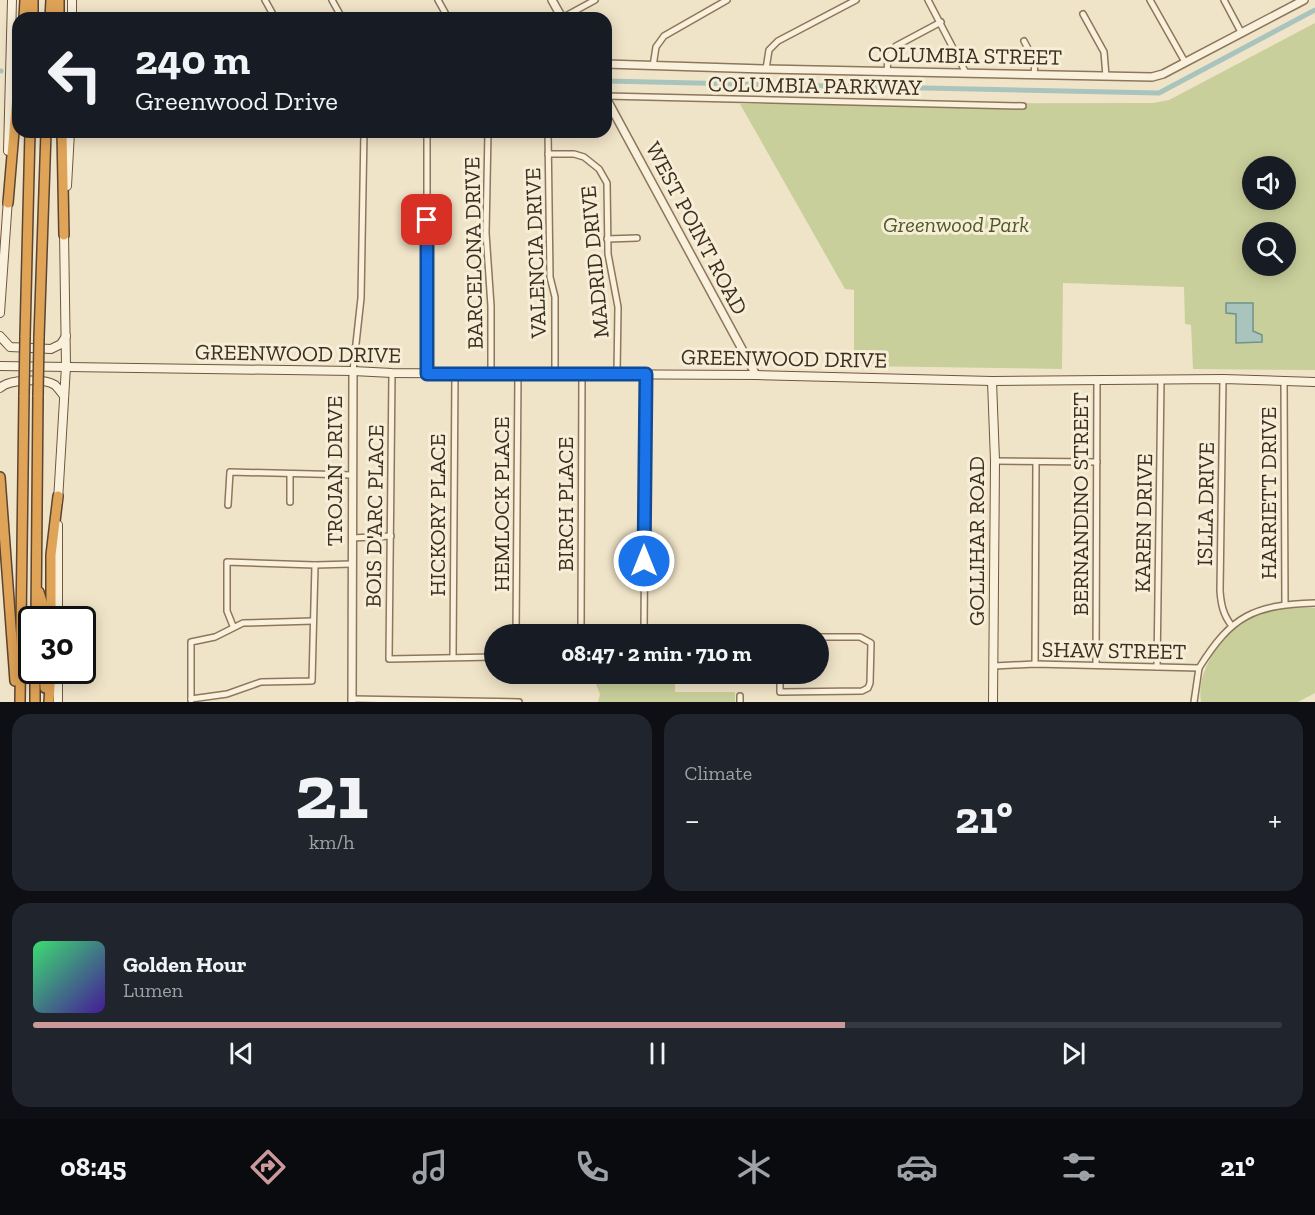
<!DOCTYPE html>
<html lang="en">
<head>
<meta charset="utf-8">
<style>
  :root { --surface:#171b24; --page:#20242c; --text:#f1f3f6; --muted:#9ea1a6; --line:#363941; --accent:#cc999b }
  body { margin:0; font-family:"Zilla Slab",serif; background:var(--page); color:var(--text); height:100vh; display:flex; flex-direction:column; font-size:22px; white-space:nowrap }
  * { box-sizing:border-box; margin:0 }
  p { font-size:20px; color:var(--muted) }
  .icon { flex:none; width:33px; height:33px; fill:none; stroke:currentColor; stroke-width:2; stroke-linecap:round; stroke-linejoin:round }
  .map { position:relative; height:702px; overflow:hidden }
  .panel { display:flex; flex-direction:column; gap:12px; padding:12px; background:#0d0f14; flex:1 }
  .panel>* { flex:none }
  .hud { position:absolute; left:12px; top:12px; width:600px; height:126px; border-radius:18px; box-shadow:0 3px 15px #0003; background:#171b24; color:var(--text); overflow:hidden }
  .controls { position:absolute; left:1242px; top:156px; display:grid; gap:12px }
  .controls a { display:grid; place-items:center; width:54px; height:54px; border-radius:50%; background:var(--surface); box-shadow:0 3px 15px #0003; font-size:30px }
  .speed { position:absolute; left:18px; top:606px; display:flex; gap:12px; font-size:30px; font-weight:700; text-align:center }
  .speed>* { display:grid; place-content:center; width:78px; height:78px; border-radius:50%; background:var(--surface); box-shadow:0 3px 15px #0003; line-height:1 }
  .speed .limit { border:3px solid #111; border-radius:9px; background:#fff; color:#111 }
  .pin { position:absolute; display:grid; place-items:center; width:51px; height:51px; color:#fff; margin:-26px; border-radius:12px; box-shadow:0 3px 9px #0006 }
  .me { position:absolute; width:66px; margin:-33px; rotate:0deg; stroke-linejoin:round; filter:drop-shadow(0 0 4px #0008) }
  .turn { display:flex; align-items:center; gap:21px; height:126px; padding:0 24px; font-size:27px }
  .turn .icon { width:78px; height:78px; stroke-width:2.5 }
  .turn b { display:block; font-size:42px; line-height:51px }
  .big { font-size:45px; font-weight:700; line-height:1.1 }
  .panel .card { flex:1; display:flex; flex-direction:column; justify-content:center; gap:9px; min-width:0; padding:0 21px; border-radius:18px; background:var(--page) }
  .panel .dial { align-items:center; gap:0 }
  .dial b { font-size:78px; line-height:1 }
  .song { display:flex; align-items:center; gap:18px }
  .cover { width:72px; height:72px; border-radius:9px; background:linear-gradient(135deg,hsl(140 70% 55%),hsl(260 70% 35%)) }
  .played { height:6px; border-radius:3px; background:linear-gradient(90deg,var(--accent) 65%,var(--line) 65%) }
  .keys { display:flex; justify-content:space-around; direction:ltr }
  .heat { display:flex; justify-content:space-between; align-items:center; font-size:33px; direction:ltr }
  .panel .tiles { flex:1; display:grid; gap:12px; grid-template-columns:1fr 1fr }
  .card:last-child { grid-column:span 2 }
  .trip { position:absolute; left:484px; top:624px; width:345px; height:60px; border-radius:30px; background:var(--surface); box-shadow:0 3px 15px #0003; font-weight:700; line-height:60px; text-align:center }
  .tabs { display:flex; height:96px; justify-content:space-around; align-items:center; background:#090b0e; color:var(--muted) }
  .tabs .icon { width:42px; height:42px }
  .tabs .current { color:var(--accent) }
  .tabs b { font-size:27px; color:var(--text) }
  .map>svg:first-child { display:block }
  .green { fill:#c9cf9b; fill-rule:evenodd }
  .water { fill:#a9c4bc; stroke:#6f938a; stroke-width:1.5 }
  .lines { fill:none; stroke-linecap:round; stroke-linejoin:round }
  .canal { stroke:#a9c4bc; stroke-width:5 }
  .minor-casing { stroke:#8d765c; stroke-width:8 }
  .tertiary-casing { stroke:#8d765c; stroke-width:10 }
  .secondary-casing { stroke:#6f573f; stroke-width:10 }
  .motorway-casing { stroke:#5b4430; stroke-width:12 }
  .minor { stroke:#faf1dc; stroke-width:5 }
  .tertiary { stroke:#faf1dc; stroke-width:7 }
  .secondary { stroke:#faf1dc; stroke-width:8 }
  .motorway { stroke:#e0a458; stroke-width:9 }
  .motorway-bridge-casing { stroke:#5b4430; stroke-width:12; stroke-linecap:butt }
  .motorway-bridge { stroke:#e0a458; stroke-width:9 }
  .route-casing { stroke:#114b97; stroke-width:15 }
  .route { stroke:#1a73e8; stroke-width:10 }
  .labels { text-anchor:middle; stroke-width:6; stroke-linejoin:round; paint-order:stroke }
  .street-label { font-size:22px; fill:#3d2e20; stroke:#f7eed8 }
  .park-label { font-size:22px; font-style:italic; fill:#4d5a26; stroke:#f7eed8 }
</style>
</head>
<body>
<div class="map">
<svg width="1315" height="702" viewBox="0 0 1315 702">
  <rect width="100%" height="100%" fill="#f0e4c8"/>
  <g class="green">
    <path d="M1315 23V370L1193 369 1191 325 1185 324 1184 287 1063 283 1062 369 854 366V290L845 289 740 104 1153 103 1169 100ZM1252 166H1286V200H1252ZM1252 232H1286V266H1252Z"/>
    <path d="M1291 607 1315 608V693L1298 702H1201C1196 672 1219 639 1243 623 1257 613 1274 610 1291 607Z"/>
    <path d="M592 674H675V692H735V702H598L600 694Z"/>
  </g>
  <path class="water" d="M1226 303H1253V331L1262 335V342L1236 343V314L1226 313Z"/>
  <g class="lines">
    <g class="canal">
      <path d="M0 71H1"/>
      <path d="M606 81 1159 93 1315 10"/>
    </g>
    <g class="minor-casing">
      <g id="minor">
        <path d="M265 0 275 18"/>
        <path d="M332 0 342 18"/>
        <path d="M438 0 448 18"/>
        <path d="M928 0 966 73"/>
        <path d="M1150 0 1185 62"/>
        <path d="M1224 0 1241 32"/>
        <path d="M1083 14 1104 52 1106 76"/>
        <path d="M562 18 595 0"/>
        <path d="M1024 41 1035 62 1034 75"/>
        <path d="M653 66 656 47 664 36 727 0"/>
        <path d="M766 69 769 50 778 41 856 0"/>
        <path d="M887 72 888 58 896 46 941 22"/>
        <path d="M606 96 1023 106"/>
        <path d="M488 132 486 233 491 306V373"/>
        <path d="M548 132 550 277 555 297V373"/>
        <path d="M548 154H574L584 157 599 169 607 183 608 254 618 307 617 374"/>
        <path d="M607 239 637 238"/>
        <path d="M353 371 361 298 364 132"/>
        <path d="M392 373 389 659 495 657"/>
        <path d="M582 373 581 625 584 634"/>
        <path d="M427 374V132"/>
        <path d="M1223 379 1220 591C1221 604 1223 615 1232 626"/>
        <path d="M1284 381 1285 604"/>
        <path d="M995 461 1097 462"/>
        <path d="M290 502V474"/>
        <path d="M228 505 230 472 352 475"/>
        <path d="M352 538 391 536"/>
        <path d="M233 626 227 611V562L315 565 352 564"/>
        <path d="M644 631 646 374"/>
        <path d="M516 634 518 374"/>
        <path d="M615 634 644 631H674"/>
        <path d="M453 657 455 373"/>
        <path d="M1035 664 1036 462"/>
        <path d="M1096 665 1097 380"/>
        <path d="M994 666 1035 664 1199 668C1232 615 1254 605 1315 603"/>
        <path d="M1157 667 1161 380"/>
        <path d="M780 674V692L862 691 868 688 870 683 871 643 860 637H819"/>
        <path d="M191 699 227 694 261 682 312 681 315 565"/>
        <path d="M352 699 519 702"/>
        <path d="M191 700V642L215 637 243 623 313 621"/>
        <path d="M740 702V696"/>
        <path d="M1194 702 1199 668"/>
      </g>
    </g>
    <g class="tertiary-casing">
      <g id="tertiary">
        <path d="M552 0 562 18"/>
        <path d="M606 64 766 69 1152 77 1163 74 1304 0"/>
        <path d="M606 98 756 375"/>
        <path d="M352 702 353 371"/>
      </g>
    </g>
    <g class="secondary-casing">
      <g id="secondary">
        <path d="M72 18V0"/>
        <path d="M8 151 12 0"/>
        <path d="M67 186 70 132"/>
        <path d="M0 313 8 199"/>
        <path d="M0 336 10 347 51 349 61 344 66 336"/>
        <path d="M0 366 353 371 392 373 756 375 992 381 1223 379 1315 382"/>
        <path d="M992 381 995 461 993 702"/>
        <path d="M0 388C9 379 44 378 55 385 58 388 61 392 64 396"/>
        <path d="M58 501 66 366 64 231"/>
        <path d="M58 620V525"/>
        <path d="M58 702V670"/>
      </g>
    </g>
    <g class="motorway-casing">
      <g id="motorway">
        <path d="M59 0V18"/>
        <path d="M24 18 25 0"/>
        <path d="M33 18V0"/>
        <path d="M50 18 51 0"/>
        <path d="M62 132 64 235"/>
        <path d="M8 203 18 84"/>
        <path d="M25 337 30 132"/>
        <path d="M39 338 46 132"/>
        <path d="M0 477 15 681"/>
        <path d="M39 592 43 605V620"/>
        <path d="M36 620 38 395"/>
        <path d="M51 620V555L58 496"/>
        <path d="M44 670 45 688"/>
        <path d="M20 702 24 395"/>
        <path d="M35 702V670"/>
        <path d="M49 702 51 670"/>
      </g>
    </g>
    <use href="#minor" class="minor"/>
    <use href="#tertiary" class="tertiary"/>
    <use href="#secondary" class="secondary"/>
    <use href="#motorway" class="motorway"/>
    <g class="motorway-bridge-casing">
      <g id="motorway-bridge">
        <path d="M24 395 25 337"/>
        <path d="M38 395 39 338"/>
      </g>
    </g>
    <use href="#motorway-bridge" class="motorway-bridge"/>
  </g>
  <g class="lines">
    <g class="route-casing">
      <path id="route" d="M427 220V374H646L644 561"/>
    </g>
    <use href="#route" class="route"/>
  </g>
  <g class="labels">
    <g class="street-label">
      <text transform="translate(965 55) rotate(1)" y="8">COLUMBIA STREET</text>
      <text transform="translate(815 85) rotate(1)" y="8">COLUMBIA PARKWAY</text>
      <text transform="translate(697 228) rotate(62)" y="8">WEST POINT ROAD</text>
      <text transform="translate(473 253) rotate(-91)" y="8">BARCELONA DRIVE</text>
      <text transform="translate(535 253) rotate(-92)" y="8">VALENCIA DRIVE</text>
      <text transform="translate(594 262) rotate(-95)" y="8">MADRID DRIVE</text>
      <text transform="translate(298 353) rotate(1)" y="8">GREENWOOD DRIVE</text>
      <text transform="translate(784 358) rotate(1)" y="8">GREENWOOD DRIVE</text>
      <text transform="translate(334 471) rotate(-90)" y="8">TROJAN DRIVE</text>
      <text transform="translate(1268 493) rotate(-90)" y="8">HARRIETT DRIVE</text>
      <text transform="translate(501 504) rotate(-90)" y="8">HEMLOCK PLACE</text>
      <text transform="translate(565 504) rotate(-90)" y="8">BIRCH PLACE</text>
      <text transform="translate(1080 504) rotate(-90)" y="8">BERNANDINO STREET</text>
      <text transform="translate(1205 504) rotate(-89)" y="8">ISLLA DRIVE</text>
      <text transform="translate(437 515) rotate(-90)" y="8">HICKORY PLACE</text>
      <text transform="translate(374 516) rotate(-89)" y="8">BOIS D'ARC PLACE</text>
      <text transform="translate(1143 523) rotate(-89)" y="8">KAREN DRIVE</text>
      <text transform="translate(976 541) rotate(-90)" y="8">GOLLIHAR ROAD</text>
      <text transform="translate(1114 650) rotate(1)" y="8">SHAW STREET</text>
    </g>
    <g class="park-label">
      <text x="956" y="232">Greenwood Park</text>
    </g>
  </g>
</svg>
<div class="controls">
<a><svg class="icon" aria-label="sound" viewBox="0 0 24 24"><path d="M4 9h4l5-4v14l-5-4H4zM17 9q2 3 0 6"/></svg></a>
<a><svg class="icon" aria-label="search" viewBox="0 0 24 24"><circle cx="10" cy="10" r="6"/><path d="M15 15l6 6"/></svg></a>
</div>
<div class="speed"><div class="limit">30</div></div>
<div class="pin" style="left:427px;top:220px;background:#d93025"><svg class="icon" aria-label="arrive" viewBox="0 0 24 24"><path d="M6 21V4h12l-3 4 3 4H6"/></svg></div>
<svg class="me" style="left:644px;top:561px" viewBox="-20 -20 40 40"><circle r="17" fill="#1a73e8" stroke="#fff" stroke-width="3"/><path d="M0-11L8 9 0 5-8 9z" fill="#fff"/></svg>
<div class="trip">08:47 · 2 min · 710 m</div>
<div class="hud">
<div class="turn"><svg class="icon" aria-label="left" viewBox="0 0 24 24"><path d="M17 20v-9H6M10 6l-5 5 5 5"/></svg><div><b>240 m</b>Greenwood Drive</div></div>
</div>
</div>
<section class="panel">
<div class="tiles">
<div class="card dial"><b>21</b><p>km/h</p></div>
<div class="card"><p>Climate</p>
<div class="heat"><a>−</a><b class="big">21°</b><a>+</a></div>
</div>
<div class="card">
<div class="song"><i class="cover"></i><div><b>Golden Hour</b><p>Lumen</p></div></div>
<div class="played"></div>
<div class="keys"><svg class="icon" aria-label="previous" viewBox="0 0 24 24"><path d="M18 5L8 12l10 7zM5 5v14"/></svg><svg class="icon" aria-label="pause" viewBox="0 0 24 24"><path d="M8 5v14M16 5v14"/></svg><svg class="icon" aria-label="next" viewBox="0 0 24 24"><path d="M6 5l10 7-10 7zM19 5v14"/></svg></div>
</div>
</div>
</section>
<nav class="tabs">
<b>08:45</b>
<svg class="icon current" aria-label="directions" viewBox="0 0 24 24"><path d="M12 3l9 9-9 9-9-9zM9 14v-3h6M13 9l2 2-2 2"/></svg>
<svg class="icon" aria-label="music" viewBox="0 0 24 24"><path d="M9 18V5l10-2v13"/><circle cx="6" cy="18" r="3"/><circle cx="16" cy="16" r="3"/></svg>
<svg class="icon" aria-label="phone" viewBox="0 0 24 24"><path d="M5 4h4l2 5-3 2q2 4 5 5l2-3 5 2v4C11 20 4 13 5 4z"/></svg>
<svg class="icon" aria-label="climate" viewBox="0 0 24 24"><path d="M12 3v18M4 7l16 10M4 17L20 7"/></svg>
<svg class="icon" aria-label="car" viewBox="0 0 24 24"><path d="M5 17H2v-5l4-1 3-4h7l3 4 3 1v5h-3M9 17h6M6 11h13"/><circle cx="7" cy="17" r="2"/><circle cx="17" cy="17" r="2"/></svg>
<svg class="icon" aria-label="filters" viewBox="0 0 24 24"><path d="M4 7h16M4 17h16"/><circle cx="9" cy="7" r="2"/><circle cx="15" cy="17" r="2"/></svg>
<b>21°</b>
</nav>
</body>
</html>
